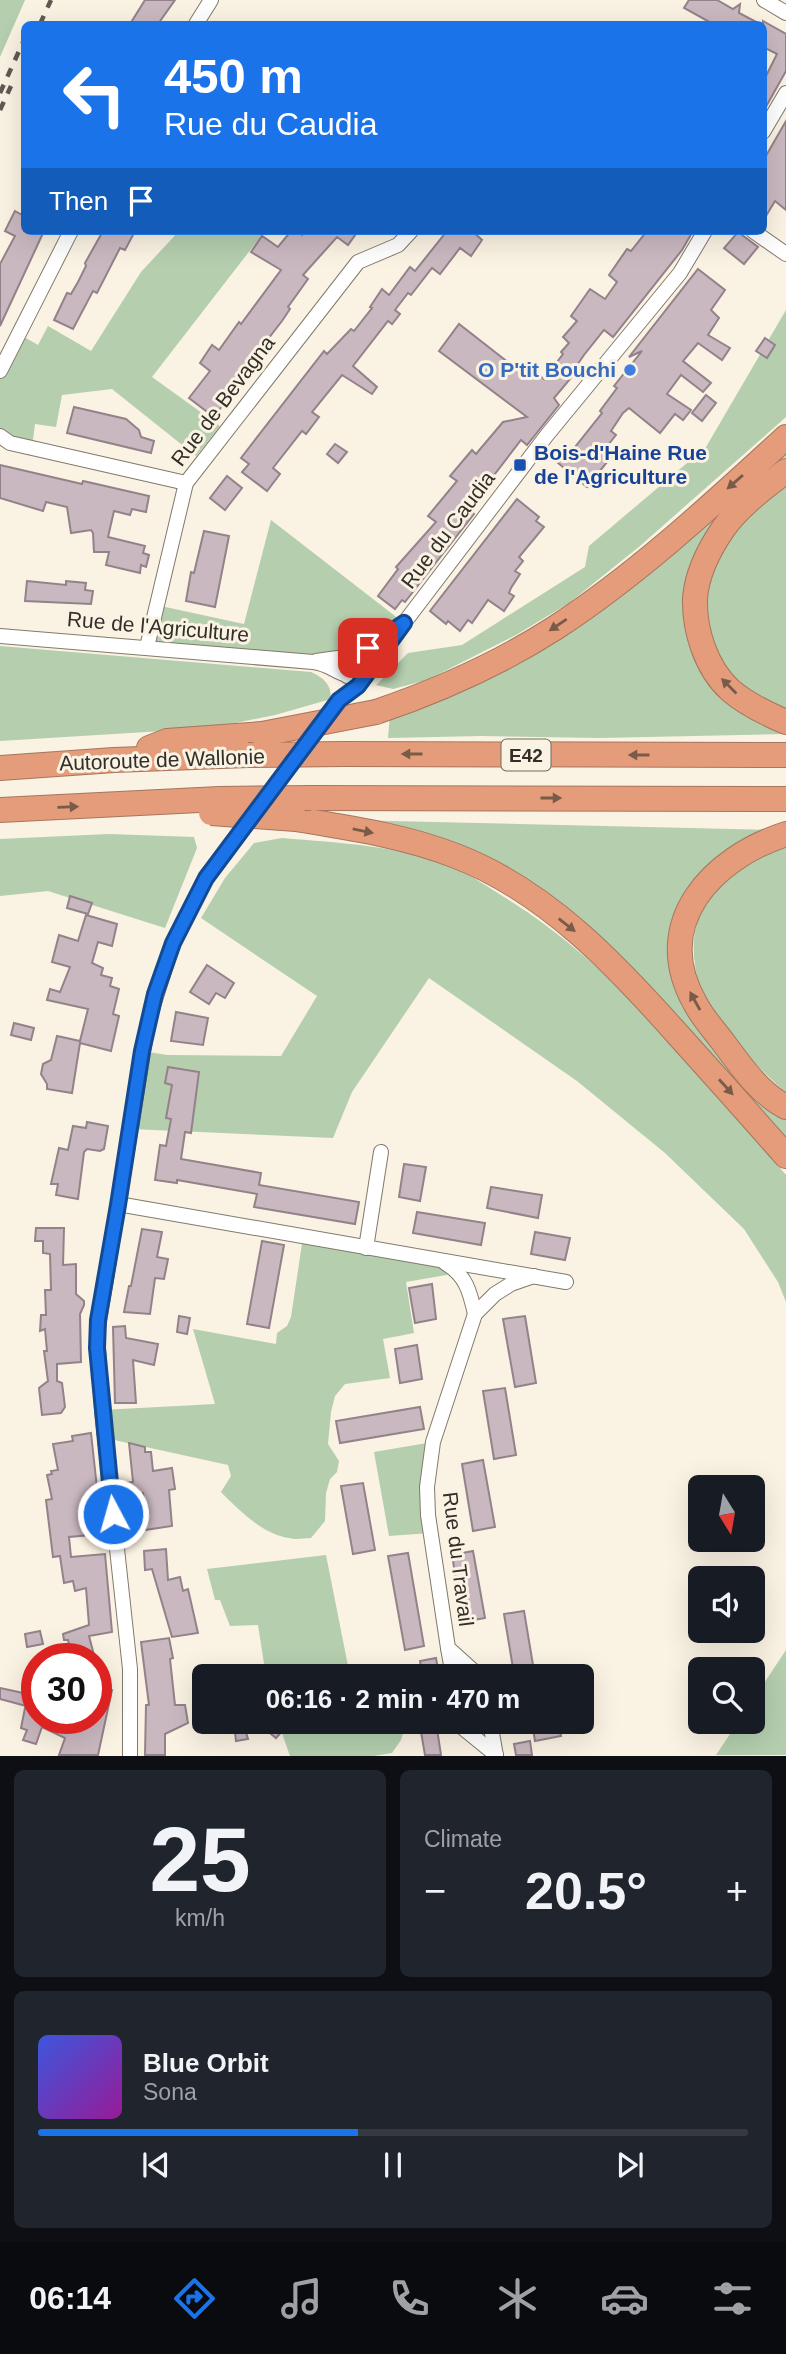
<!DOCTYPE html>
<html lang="en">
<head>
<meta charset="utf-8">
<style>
  :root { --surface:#171b24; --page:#20242c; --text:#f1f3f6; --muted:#9ea1a6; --line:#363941; --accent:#1a73e8 }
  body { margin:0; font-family:Arial,sans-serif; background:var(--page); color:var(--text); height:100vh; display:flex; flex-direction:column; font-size:26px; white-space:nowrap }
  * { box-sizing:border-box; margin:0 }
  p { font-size:23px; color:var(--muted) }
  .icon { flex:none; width:38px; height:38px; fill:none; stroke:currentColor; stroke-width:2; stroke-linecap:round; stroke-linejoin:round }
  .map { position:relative; height:1756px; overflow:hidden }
  .sheet { display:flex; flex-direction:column; gap:14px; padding:14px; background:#0d0f14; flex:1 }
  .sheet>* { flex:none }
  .guide { position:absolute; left:21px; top:21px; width:746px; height:214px; border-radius:10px; box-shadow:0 7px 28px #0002; background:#1a73e8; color:#fff; overflow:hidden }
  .needle { width:46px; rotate:169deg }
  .fabs { position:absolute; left:688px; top:1475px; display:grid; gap:14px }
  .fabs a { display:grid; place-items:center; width:77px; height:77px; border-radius:10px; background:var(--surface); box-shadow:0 7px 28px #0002; font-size:35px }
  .speed { position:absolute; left:21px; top:1643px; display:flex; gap:14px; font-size:35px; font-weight:700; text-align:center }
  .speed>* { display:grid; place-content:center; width:91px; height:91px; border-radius:50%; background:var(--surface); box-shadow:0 7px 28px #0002; line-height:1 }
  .speed .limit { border:10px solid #d22; background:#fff; color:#111 }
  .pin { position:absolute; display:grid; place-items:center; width:60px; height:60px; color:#fff; margin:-30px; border-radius:14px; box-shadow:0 4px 10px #0006 }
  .me { position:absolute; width:77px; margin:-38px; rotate:354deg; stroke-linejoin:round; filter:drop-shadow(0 0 5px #0008) }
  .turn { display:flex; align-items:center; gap:24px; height:147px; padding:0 28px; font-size:32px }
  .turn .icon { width:91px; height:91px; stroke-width:2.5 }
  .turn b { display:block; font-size:49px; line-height:60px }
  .then { display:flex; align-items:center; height:66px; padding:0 28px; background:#0003; gap:14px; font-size:26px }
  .big { font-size:52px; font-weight:800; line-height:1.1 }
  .sheet .tile { flex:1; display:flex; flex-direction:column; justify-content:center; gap:10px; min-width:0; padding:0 24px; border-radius:10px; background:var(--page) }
  .sheet .dial { align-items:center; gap:0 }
  .dial b { font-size:91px; line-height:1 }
  .song { display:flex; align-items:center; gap:21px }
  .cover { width:84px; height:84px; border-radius:10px; background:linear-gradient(135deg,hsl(230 70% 55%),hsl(300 70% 35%)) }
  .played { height:7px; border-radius:4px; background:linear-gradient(90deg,var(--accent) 45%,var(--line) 45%) }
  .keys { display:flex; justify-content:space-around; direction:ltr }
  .heat { display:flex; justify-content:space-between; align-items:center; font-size:38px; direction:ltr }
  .sheet .tiles { flex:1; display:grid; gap:14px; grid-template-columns:1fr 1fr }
  .tile:last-child { grid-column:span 2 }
  .trip { position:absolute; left:192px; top:1664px; width:402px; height:70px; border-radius:10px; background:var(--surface); box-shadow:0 7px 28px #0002; font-weight:800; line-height:70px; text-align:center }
  .tabs { display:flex; height:112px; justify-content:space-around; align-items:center; background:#090b0e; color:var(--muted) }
  .tabs .icon { width:49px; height:49px }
  .tabs .selected { color:var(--accent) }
  .tabs b { font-size:32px; color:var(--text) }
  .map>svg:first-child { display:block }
  .green { fill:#b4ceae }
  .building { fill:#cab8c0; stroke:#93828a; stroke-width:2 }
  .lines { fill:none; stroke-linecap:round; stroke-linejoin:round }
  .minor-casing { stroke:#807a6b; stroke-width:16 }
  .motorway-casing { stroke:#a6765e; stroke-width:26 }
  .minor { stroke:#fff; stroke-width:14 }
  .motorway { stroke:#e49c7a; stroke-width:24 }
  .rail { stroke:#5f5b53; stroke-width:4.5; stroke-dasharray:9 9; stroke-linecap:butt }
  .motorway-bridge-casing { stroke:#a6765e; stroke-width:26; stroke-linecap:butt }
  .motorway-bridge { stroke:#e49c7a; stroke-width:24 }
  .oneway { fill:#795b49 }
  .route-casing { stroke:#114b97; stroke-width:18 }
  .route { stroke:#1a73e8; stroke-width:12 }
  .shop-dot { fill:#3f7fe0; stroke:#faf2e2; stroke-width:2.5 }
  .transit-dot { fill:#1a4fb4; stroke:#faf2e2; stroke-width:2.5 }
  .labels { text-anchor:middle; stroke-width:6; stroke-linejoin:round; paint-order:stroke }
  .shield { fill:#faf2e2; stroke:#6e6a60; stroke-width:2 }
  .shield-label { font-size:19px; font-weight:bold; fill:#322f29 }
  .shop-label { font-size:21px; font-weight:bold; fill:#366cbe; stroke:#faf2e2; text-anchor:end }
  .street-label { font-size:21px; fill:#322f29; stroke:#faf2e2 }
  .transit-label { font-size:21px; font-weight:bold; fill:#164399; stroke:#faf2e2; text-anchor:start }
</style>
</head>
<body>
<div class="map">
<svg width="786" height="1756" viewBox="0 0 786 1756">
  <rect width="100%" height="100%" fill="#faf2e2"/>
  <g class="green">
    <path d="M0 0H25L0 57Z"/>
    <path d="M179 231H265L152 377 220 426 196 456 112 389 62 395 56 427 35 424 32 448 0 436V371L19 334 38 345 48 326 91 351 141 272Z"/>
    <path d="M786 310V417L640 546 569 603 516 635 427 680 393 689 376 685 408 653 462 645 585 567 589 546 706 447Z"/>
    <path d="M786 445V457L780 461 684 607 754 717 784 734 600 738 481 736 388 738 390 715 469 684Z"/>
    <path d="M786 482V710L762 701 738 683 716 656 707 632V580L735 529Z"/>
    <path d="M271 520 404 623 343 657 147 647 156 605 244 624Z"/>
    <path d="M0 646 311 672C324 678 331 684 331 699L275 715 211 728 0 741Z"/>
    <path d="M347 820 770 830 729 851 673 962 786 1117V1142L561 908Z"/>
    <path d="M109 834 194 837 197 848 165 928 48 891 0 896V839Z"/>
    <path d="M282 838C340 843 399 845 453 868 471 875 488 887 504 897 617 966 700 1076 786 1175V1302L778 1282 744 1229 665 1153 577 1081 429 978 352 1092 333 1138 131 1129 142 1051 167 1055 281 1056 317 996 201 918 225 878 254 843Z"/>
    <path d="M786 845V1093C761 1070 729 1039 710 1010 700 997 697 980 695 965 688 920 709 886 747 862 758 854 773 850 786 845Z"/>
    <path d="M303 1237 400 1253 458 1273 406 1282 414 1333 383 1339 390 1378 345 1384 335 1396 331 1412 328 1444 339 1461 337 1472 330 1479 326 1493 325 1521 311 1538C304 1538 296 1540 289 1538 262 1534 239 1510 221 1492L231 1476 228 1465 105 1438 102 1410 215 1404 193 1329 276 1344 277 1333 287 1326 291 1317Z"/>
    <path d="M433 1442 430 1533 389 1536 374 1452Z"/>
    <path d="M326 1555 350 1676H266L258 1625 230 1626 220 1600H215L207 1569Z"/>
    <path d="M786 1650V1755H716L738 1722H752L753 1700Z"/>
    <path d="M278 1722H406V1723L401 1740 392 1753 374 1756H290Z"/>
  </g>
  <g class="building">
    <path d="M145 0H175L158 24H130Z"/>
    <path d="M689 0H717L733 9 740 4 739 13 760 24H713L684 8Z"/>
    <path d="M763 21 786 34V71L763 112V82L777 54 763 47Z"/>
    <path d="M786 121V210L775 201 763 221V161Z"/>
    <path d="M15 211 24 216V231H44L0 326V264L15 236 5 231Z"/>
    <path d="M103 231H126L133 235 125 250 120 248 97 293 93 291 73 329 54 320 67 293 71 294 78 282 86 266 85 263Z"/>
    <path d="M291 231H297L302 235 305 231H358L348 245 337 237 303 275 308 279 288 307 290 309 282 321 223 397 219 404 222 406 214 417 189 398 210 371 200 363 212 345 219 350 239 322 241 324 281 270 251 252 262 236 278 247Z"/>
    <path d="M447 231H472L482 240 471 256 460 248 440 274 432 268 411 295 408 293 395 310 400 314 392 324 388 321 353 366 377 387 372 394 342 375 312 412 319 417 306 434 302 431 273 468 280 474 267 491 242 472 249 464 241 458 324 351 327 354 351 329 354 331 372 308 370 307 382 289 389 295 410 267 415 271Z"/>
    <path d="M647 231H693L682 250 613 337 604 330 584 355 573 371 575 373 554 398 559 405 527 445 521 440 468 509 474 514 405 602 402 600 395 609 378 596 398 569 396 567 436 522 428 516 457 481 450 476 472 450 476 454 503 422 527 417 439 351 459 324 522 373 525 369 530 373 532 370 544 379 563 354 561 352 569 343 563 337 577 321 571 316 590 289 605 299 617 282 609 275 627 249 631 251Z"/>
    <path d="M738 232 758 247 744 264 724 248Z"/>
    <path d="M698 269 725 290 711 310 719 318 708 335 730 348 722 360 698 343 683 361 711 383 703 392 681 375 667 394 691 410 683 420 675 414 660 433 629 408 623 413 611 431 616 435 604 450 612 456 587 487 558 463 565 455 567 457 602 413 600 411 617 388 614 386 642 351 629 357Z"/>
    <path d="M765 338 775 345 767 358 756 351Z"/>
    <path d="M706 395 716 403 702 421 692 413Z"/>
    <path d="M74 407 126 419 139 430 141 437 154 441 151 453 67 433Z"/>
    <path d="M335 444 347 452 338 463 327 454Z"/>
    <path d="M0 465 82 484 83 481 149 496 146 512 132 509 130 515 114 511 108 537 145 546 143 553 149 555 146 567 141 565 140 573 106 565 109 552H94L93 533 91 530 71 533 67 507 46 502 43 511 0 498Z"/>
    <path d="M227 476 242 488 225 510 210 498Z"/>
    <path d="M517 499 539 517 536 521 544 527 519 557 523 561 515 571 520 574 511 588 509 593 514 596 504 611 488 600 472 623 468 620 460 631 448 621 446 624 430 611Z"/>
    <path d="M204 531 229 536 215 607 186 601 191 572 194 573Z"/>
    <path d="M27 581 66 585V581L86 583 85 590 93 591 91 604 25 601Z"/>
    <path d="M70 896 92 903 88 914 67 908Z"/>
    <path d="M86 915 117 924 112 946 98 942 92 963 103 968 101 975 112 978 110 986 119 989 113 1014 119 1016 111 1051 80 1043 72 1093 47 1089V1084L41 1074 43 1064 51 1060 57 1036 80 1041 88 1009 47 1000 50 989 60 992 70 967 52 962 59 935 78 941Z"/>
    <path d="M207 965 234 983 225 998 216 993 209 1004 190 992Z"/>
    <path d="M176 1012 208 1018 203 1045 171 1041Z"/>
    <path d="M14 1023 34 1028 31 1040 11 1035Z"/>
    <path d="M168 1067 199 1072 191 1133 185 1132 181 1159 261 1173 259 1185 359 1202 355 1224 254 1207 257 1194 177 1180V1183L155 1180 160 1145 166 1146 171 1119 166 1118 172 1085 165 1083Z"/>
    <path d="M87 1122 108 1126 104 1149 100 1151 87 1149 84 1152 78 1199 56 1195 58 1184H51L59 1148 68 1150 73 1126 86 1128Z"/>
    <path d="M404 1164 426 1167 420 1201 399 1197Z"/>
    <path d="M491 1187 542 1195 538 1218 487 1208Z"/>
    <path d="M417 1212 485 1223 481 1245 413 1233Z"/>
    <path d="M36 1228H64L63 1265 76 1264V1294L84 1301V1305L80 1314 81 1362 57 1364V1381L62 1383 65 1407 61 1413 42 1415 39 1388 48 1381 44 1351H47L45 1329 40 1331 41 1315H46L45 1290H51L50 1254 43 1253V1241H35Z"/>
    <path d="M142 1229 162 1232 157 1257 168 1259 164 1279 155 1278 150 1314 124 1312 129 1286H131Z"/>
    <path d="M535 1232 570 1238 565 1260 531 1254Z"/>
    <path d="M262 1241 284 1245 269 1328 247 1324Z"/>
    <path d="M432 1284 436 1319 415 1323 409 1288Z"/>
    <path d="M179 1316 190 1318 187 1334 177 1332Z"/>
    <path d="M525 1316 536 1383 515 1387 503 1319Z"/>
    <path d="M125 1326 126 1338 158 1344 154 1365 133 1360 136 1403H115L113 1327Z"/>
    <path d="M417 1345 422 1379 400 1383 395 1349Z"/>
    <path d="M505 1388 516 1455 494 1459 483 1391Z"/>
    <path d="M420 1407 424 1429 340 1443 336 1421Z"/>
    <path d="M91 1433 102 1534 69 1537 71 1557 105 1554 112 1632 89 1636 95 1659H66L64 1647 69 1645 68 1640H64L63 1634 89 1625 86 1588 75 1591 73 1581 64 1583 60 1556 53 1557 46 1500 52 1499 47 1475 52 1474 51 1471 58 1470 53 1444 73 1441 72 1436Z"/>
    <path d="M129 1443 145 1447V1452H151L153 1471 172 1468 175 1489 169 1490 172 1526 145 1530 144 1515H146L143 1493 126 1495 125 1483 133 1482Z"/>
    <path d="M483 1460 495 1527 473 1531 462 1464Z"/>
    <path d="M363 1483 375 1550 353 1554 341 1486Z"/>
    <path d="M166 1549 168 1580 180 1577 183 1591 188 1589 198 1633 172 1637 152 1569 145 1570 144 1551Z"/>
    <path d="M473 1551 485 1618 463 1622 452 1555Z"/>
    <path d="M408 1553 424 1646 405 1650 388 1556Z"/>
    <path d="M524 1611 533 1665 513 1668 504 1614Z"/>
    <path d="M40 1631 43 1644 27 1647 25 1634Z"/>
    <path d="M169 1638 173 1658 170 1659 175 1705H185L188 1723 165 1734V1755H145L146 1705H149L141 1642Z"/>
    <path d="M436 1658 439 1676H422L420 1661Z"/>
    <path d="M96 1687 112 1690 98 1755H59L65 1738 42 1727 36 1744 23 1740 27 1730 21 1728 25 1708 37 1711V1718H52L81 1731 84 1719 96 1721Z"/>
    <path d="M0 1688 28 1694 26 1706 0 1699Z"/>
    <path d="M234 1722H243L248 1739 236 1741Z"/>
    <path d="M270 1722H278L285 1728 276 1738 265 1729Z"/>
    <path d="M532 1722H558L561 1736 535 1741Z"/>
    <path d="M437 1729 441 1755H425L421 1732Z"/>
    <path d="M530 1741 532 1755H516L514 1744Z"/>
  </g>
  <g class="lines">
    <g class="minor-casing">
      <g id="minor">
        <path d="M764 0 786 13"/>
        <path d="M196 24 211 0"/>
        <path d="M763 132 786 93"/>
        <path d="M753 231 786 254"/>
        <path d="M0 371 71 231"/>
        <path d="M0 436 10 443 186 483"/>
        <path d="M0 636 313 662C339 665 339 685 370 668"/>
        <path d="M147 647 186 483 358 262 398 245 411 231"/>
        <path d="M316 661 352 656 367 649"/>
        <path d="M347 676 368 648 397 628"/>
        <path d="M118 1204 566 1282"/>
        <path d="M366 1248 381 1152"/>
        <path d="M445 1263C466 1275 470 1292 475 1314"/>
        <path d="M448 1648 453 1676"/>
        <path d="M479 1676 448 1648 428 1515 427 1487 433 1442 475 1314 495 1294 511 1284 534 1276"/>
        <path d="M462 1722 463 1728 496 1755"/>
        <path d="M490 1722 496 1756"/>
        <path d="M130 1756V1669L102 1410 97 1334 148 1022 173 943 206 879 339 700 358 686 375 665 404 623 547 435 680 273 705 231"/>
      </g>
    </g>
    <g class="motorway-casing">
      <g id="motorway">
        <path d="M786 471C765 487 739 506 723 529 710 548 697 574 695 598 694 630 706 668 730 690 746 704 767 714 786 722"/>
        <path d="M376 712C438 691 499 664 555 628 638 574 713 504 786 437"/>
        <path d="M149 748 167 741 262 734"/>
        <path d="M344 754 786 755"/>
        <path d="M0 768 114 760 248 755"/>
        <path d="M311 798 786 799"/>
        <path d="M0 810 219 799"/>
        <path d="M296 819C350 828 405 836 456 856 547 891 617 966 680 1037 716 1077 751 1116 786 1156"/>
        <path d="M786 834C712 858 650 923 695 1003 702 1017 714 1030 723 1042 740 1065 760 1094 786 1107"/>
      </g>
    </g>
    <use href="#minor" class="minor"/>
    <use href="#motorway" class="motorway"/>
    <g class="rail">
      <path d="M40 24 51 0"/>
      <path d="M0 93 24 40"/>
      <path d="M0 110 11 86"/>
    </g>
    <g class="motorway-bridge-casing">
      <g id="motorway-bridge">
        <path d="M262 734 376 712"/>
        <path d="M248 755 344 754"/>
        <path d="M219 799 311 798"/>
        <path d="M211 813 296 819"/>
      </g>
    </g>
    <use href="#motorway-bridge" class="motorway-bridge"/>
  </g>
  <defs><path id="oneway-solid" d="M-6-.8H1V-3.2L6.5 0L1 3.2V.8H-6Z" transform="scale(1.75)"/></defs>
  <g class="oneway">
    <use href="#oneway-solid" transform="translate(735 482) rotate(139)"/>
    <use href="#oneway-solid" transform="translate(558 625) rotate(146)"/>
    <use href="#oneway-solid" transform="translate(729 686) rotate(-135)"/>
    <use href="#oneway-solid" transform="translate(412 754) rotate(-180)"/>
    <use href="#oneway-solid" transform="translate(639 755) rotate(-180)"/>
    <use href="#oneway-solid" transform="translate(551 798)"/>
    <use href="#oneway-solid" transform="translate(68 807) rotate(-2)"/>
    <use href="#oneway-solid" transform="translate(363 831) rotate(11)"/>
    <use href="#oneway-solid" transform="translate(567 925) rotate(38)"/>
    <use href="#oneway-solid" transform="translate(695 1001) rotate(-119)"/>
    <use href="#oneway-solid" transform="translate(726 1087) rotate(48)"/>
  </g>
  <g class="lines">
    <g class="route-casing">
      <path id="route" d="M113 1514 97 1348 98 1320 118 1205 142 1051 155 994 173 943 206 878 339 700 358 686 404 623 368 648"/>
    </g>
    <use href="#route" class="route"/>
  </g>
  <circle class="shop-dot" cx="630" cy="370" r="7"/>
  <rect class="transit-dot" x="513" y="458" width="14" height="14" rx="3.5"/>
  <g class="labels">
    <rect class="shield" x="501.5" y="739.5" width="49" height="31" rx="5"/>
    <g class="shield-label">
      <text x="526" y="762">E42</text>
    </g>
    <g class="shop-label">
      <text x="616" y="377">O P'tit Bouchi</text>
    </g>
    <g class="street-label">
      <text transform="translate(223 401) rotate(-53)" y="7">Rue de Bevagna</text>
      <text transform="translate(448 530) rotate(-53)" y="7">Rue du Caudia</text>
      <text transform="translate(158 627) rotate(5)" y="7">Rue de l'Agriculture</text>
      <text transform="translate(162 760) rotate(-2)" y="7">Autoroute de Wallonie</text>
      <text transform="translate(458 1559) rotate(83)" y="7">Rue du Travail</text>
    </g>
    <g class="transit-label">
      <text x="534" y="460">Bois-d'Haine Rue<tspan x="534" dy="24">de l'Agriculture</tspan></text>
    </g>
  </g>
</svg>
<div class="fabs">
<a><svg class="needle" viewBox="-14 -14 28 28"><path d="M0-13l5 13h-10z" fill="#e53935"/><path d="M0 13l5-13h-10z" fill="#9ea1a6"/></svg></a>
<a><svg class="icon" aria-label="sound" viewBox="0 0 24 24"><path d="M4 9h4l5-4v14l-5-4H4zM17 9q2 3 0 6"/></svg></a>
<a><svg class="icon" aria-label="search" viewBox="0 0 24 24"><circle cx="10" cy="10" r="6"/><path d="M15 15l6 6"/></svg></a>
</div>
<div class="speed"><div class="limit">30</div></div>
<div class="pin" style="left:368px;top:648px;background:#d93025"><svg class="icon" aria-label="arrive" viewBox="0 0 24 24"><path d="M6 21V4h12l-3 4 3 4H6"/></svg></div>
<svg class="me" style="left:113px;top:1514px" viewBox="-20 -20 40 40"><circle r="17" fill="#1a73e8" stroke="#fff" stroke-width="3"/><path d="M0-11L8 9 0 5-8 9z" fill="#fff"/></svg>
<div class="trip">06:16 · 2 min · 470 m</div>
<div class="guide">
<div class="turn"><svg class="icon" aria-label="left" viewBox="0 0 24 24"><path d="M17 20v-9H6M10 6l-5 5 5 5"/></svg><div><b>450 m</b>Rue du Caudia</div></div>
<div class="then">Then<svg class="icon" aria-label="arrive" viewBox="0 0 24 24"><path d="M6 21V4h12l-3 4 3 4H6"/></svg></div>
</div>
</div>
<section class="sheet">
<div class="tiles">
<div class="tile dial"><b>25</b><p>km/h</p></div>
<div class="tile"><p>Climate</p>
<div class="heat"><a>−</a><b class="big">20.5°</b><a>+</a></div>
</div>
<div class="tile">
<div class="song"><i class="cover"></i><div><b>Blue Orbit</b><p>Sona</p></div></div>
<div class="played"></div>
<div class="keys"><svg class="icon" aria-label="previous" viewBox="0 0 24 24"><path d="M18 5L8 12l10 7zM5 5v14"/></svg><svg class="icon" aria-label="pause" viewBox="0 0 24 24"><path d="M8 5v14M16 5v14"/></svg><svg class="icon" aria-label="next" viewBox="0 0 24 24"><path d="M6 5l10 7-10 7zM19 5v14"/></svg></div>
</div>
</div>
</section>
<nav class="tabs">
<b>06:14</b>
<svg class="icon selected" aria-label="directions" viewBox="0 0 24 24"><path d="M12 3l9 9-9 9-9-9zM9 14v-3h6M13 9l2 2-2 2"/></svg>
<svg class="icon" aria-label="music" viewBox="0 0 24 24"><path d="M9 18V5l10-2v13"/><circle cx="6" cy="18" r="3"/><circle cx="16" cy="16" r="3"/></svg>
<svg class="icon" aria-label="phone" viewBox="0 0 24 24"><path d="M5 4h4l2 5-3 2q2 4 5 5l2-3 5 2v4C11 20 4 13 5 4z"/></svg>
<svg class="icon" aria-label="climate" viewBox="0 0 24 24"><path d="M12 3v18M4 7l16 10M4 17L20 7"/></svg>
<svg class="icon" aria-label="car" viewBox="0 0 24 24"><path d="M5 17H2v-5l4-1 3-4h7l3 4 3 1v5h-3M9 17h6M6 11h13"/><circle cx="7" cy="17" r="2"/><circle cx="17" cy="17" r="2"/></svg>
<svg class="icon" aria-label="filters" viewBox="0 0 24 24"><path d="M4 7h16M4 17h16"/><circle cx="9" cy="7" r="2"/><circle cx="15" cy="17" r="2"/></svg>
</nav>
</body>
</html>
